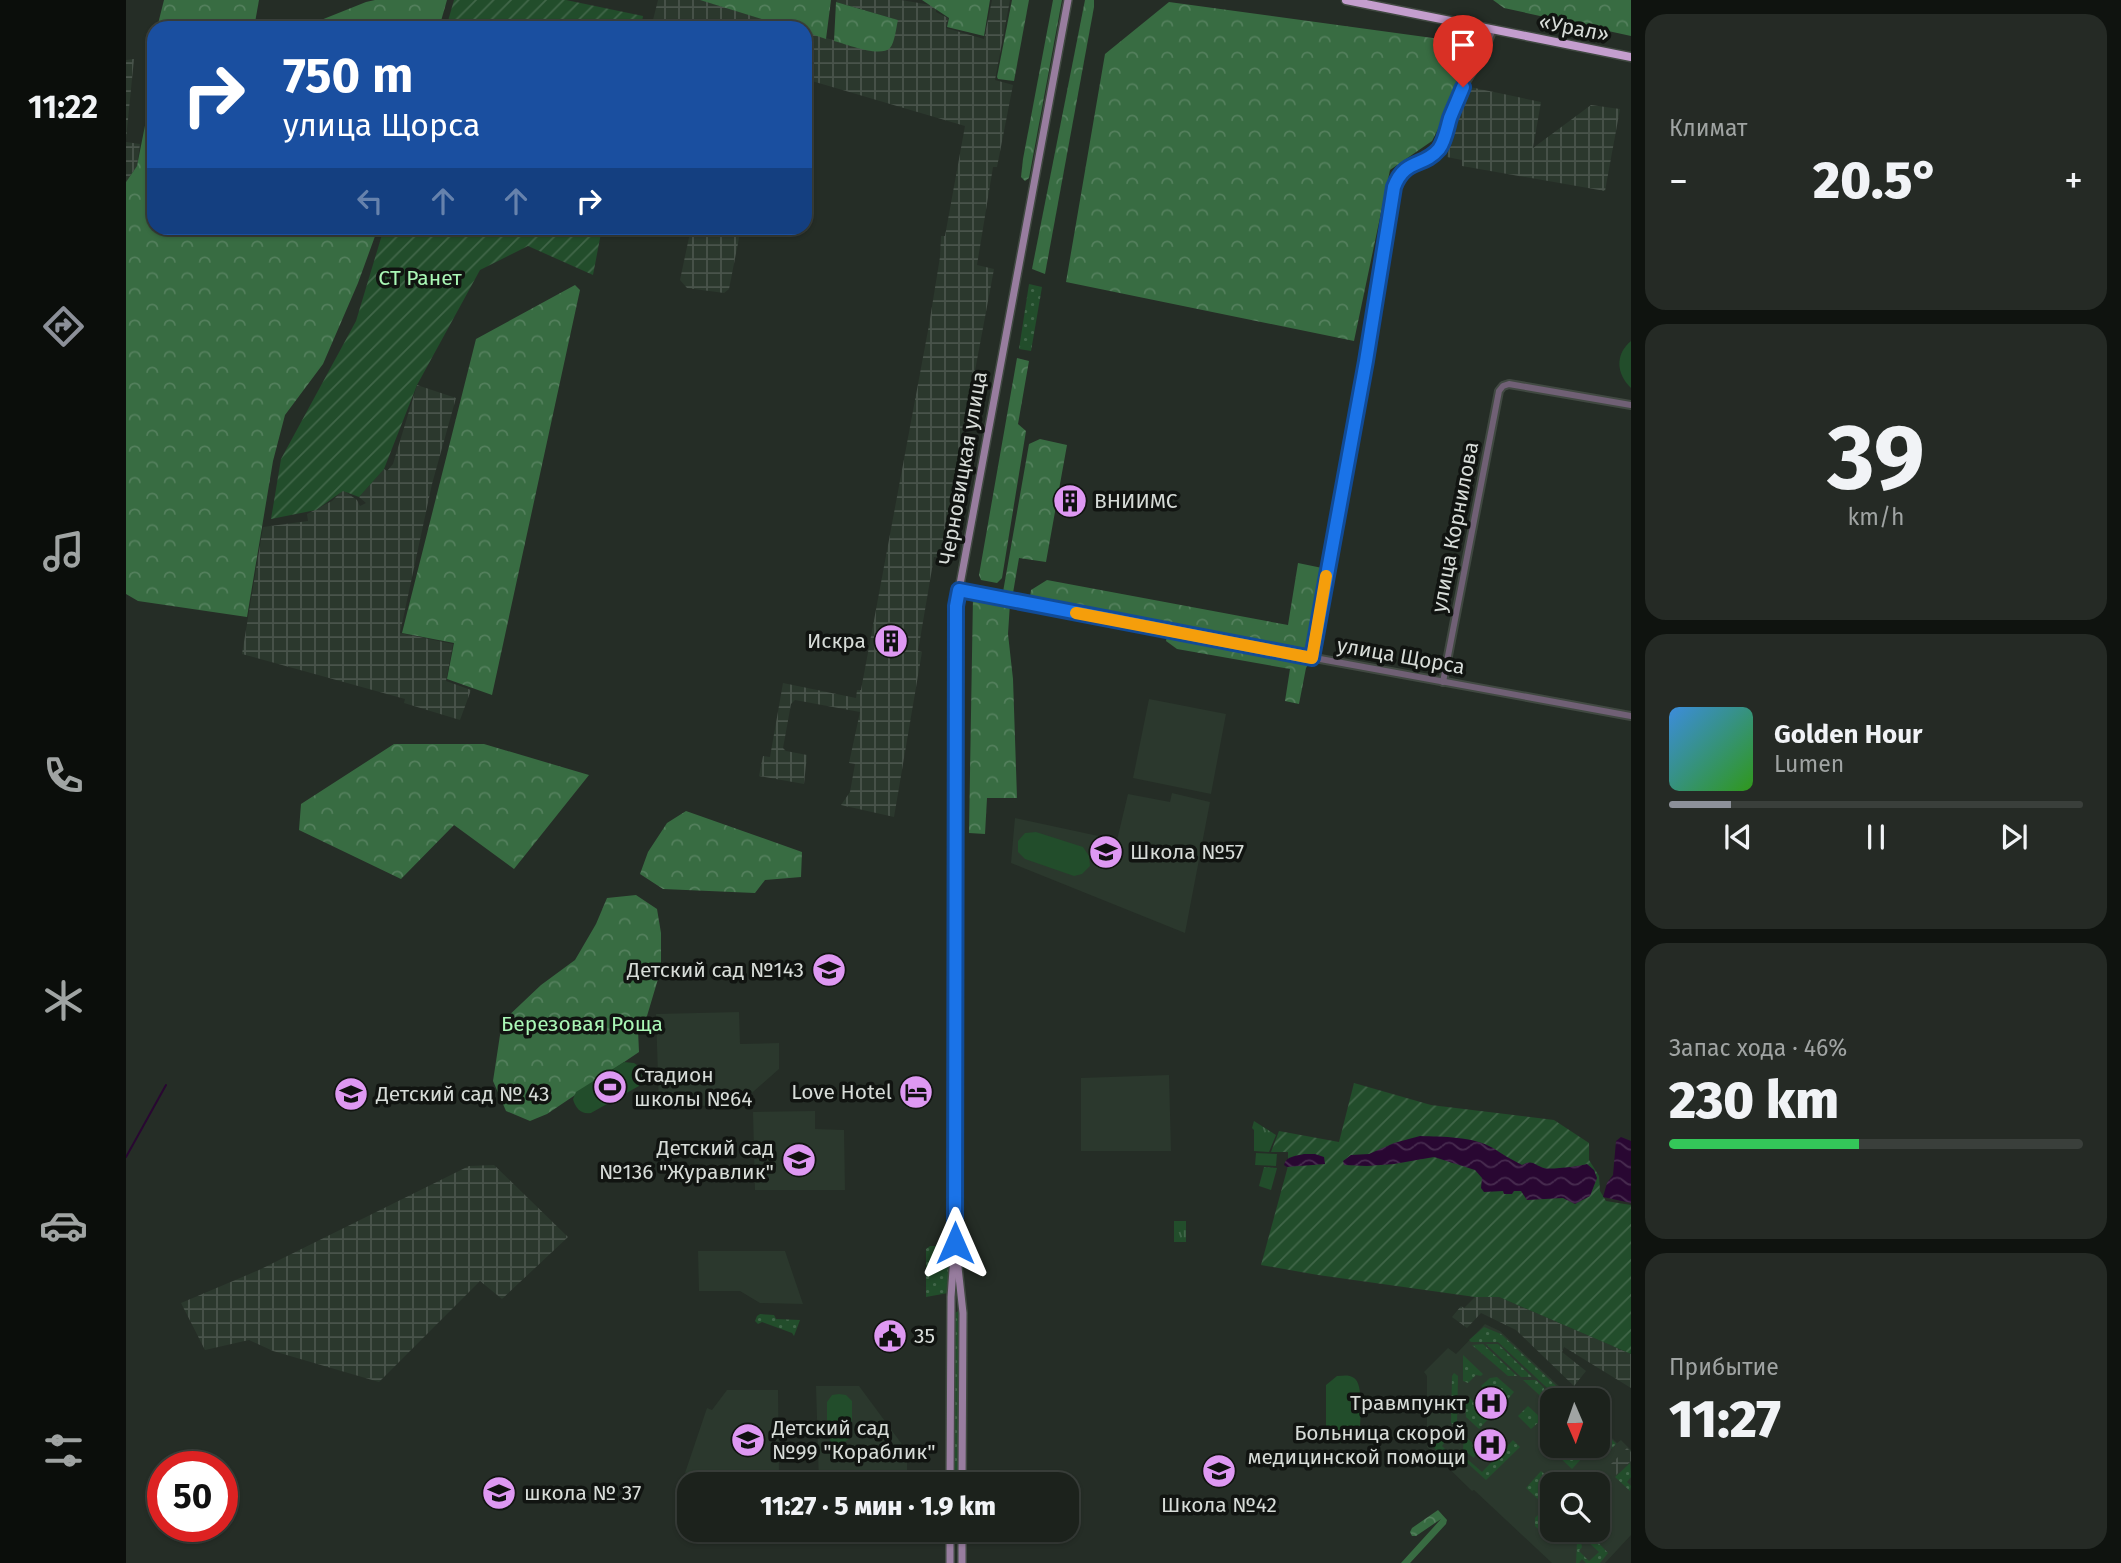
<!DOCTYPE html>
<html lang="ru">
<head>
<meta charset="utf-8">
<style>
  :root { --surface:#1c221c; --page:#252a25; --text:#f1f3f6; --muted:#a0a4a3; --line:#3a3f3b; --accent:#8c9099 }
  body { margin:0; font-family:"Fira Sans",sans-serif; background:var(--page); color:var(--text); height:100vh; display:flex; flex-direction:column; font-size:26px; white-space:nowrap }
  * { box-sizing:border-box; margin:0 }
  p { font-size:23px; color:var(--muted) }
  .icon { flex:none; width:38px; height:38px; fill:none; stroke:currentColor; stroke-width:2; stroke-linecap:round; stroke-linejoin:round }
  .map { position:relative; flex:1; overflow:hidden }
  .panel { display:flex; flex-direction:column; gap:14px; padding:14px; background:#0f130f; width:490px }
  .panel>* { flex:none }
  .top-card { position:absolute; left:21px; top:21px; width:665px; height:214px; border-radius:21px; box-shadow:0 2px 5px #0004,0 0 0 2px var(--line); background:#1a4fa0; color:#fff; overflow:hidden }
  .needle { width:46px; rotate:178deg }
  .tools { position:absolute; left:1414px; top:1388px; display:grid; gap:14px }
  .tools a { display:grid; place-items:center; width:70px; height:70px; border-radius:14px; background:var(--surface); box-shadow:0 2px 5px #0004,0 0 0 2px var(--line); font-size:35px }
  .speed { position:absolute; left:21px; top:1451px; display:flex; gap:14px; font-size:35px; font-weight:700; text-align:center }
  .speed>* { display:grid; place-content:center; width:91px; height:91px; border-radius:50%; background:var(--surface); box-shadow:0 2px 5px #0004,0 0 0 2px var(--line); line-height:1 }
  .speed .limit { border:10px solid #d22; background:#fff; color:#111 }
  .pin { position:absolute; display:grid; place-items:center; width:60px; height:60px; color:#fff; margin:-72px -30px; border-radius:50% 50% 50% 0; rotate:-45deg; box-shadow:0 0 7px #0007 }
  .pin .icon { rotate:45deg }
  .me { position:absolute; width:77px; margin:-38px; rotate:0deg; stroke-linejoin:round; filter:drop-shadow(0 0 5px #0008) }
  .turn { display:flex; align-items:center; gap:24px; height:147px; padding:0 21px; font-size:32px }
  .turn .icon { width:91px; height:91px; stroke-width:2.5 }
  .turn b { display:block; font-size:49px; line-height:60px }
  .lanes { display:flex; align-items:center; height:66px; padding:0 21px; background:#0003; justify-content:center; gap:35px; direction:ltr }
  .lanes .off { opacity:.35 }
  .big { font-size:52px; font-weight:800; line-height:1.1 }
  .panel .tile { flex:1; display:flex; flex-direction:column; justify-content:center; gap:10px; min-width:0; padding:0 24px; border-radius:21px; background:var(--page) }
  .panel .dial { align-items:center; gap:0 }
  .dial b { font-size:91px; line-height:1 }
  .song { display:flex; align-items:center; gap:21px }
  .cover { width:84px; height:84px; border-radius:10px; background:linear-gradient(135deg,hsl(210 70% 55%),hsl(110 70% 35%)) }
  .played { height:7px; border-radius:4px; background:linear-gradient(90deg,var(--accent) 15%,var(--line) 15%) }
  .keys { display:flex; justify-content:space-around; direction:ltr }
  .heat { display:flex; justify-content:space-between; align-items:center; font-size:38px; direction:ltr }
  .charge { height:10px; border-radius:5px; background:linear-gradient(90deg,#34c759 46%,var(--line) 0) }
  .trip { position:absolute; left:551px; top:1472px; width:402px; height:70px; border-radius:21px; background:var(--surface); box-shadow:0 2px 5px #0004,0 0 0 2px var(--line); font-weight:800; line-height:70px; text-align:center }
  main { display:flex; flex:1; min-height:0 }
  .menu { display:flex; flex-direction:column; width:126px; justify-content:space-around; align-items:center; background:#0b0e0b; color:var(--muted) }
  .menu .icon { width:49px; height:49px }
  .menu .current { color:var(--accent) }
  .menu b { font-size:32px; color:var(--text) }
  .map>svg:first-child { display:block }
  .built { fill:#2b382d; fill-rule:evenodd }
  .industrial { fill:url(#industrial-grid) }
  .grass { fill:url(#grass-dots) }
  .forest { fill:url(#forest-crowns) }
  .park { fill:url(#park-tufts) }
  .garden { fill:url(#garden-furrows) }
  .pitch { fill:#224d2b }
  .water { fill:url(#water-waves) }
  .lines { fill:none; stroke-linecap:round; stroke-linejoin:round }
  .stream { stroke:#290732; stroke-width:2 }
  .tertiary-casing { stroke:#414942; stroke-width:10 }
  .secondary-casing { stroke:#414942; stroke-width:10 }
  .trunk-casing { stroke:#414942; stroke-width:11 }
  .tertiary { stroke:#706075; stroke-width:6 }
  .secondary { stroke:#987d9f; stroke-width:7 }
  .trunk { stroke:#c49ece; stroke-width:8 }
  .route-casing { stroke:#114b97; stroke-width:18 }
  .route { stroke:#1a73e8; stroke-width:12 }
  .slow { stroke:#f59e0b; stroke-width:12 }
  .labels { text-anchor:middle; stroke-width:7; stroke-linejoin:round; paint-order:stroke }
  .street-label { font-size:21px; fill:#d7dcd8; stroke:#111411 }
  .park-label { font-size:21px; fill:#aaf7b6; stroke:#111411 }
  .poi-label { font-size:21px; fill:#d7dcd8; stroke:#111411; text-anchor:start }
</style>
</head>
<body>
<main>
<nav class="menu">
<b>11:22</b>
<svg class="icon current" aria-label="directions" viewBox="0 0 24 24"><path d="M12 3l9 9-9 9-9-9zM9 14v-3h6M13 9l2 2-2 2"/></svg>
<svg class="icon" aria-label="music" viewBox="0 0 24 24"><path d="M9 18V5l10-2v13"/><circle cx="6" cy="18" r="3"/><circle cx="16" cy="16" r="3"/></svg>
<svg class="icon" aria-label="phone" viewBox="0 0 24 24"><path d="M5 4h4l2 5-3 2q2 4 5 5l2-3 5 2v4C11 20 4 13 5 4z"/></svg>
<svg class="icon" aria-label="climate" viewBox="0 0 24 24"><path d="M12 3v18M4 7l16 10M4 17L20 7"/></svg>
<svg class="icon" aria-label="car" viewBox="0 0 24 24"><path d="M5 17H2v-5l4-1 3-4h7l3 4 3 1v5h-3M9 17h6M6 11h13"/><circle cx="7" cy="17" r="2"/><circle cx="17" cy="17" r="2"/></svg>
<svg class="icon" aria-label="filters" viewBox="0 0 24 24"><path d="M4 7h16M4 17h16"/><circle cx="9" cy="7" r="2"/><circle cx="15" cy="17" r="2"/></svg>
</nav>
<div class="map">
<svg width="1505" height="1563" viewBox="0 0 1505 1563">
  <defs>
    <pattern id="industrial-grid" width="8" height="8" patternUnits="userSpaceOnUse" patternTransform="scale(1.75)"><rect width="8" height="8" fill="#2b382d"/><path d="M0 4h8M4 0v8" fill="none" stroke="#49544b"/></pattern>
    <pattern id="grass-dots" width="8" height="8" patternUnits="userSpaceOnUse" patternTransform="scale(1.75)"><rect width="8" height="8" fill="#224d2b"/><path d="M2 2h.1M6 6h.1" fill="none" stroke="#416649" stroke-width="1.8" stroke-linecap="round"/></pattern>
    <pattern id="forest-crowns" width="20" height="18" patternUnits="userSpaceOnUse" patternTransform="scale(1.75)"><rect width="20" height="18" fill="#386c42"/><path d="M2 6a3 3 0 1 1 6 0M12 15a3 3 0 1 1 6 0" fill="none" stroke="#54805d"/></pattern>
    <pattern id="park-tufts" width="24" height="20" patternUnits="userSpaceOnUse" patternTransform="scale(1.75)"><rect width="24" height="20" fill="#224d2b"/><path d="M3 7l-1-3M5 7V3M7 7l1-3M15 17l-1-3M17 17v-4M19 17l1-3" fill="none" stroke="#416649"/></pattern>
    <pattern id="garden-furrows" width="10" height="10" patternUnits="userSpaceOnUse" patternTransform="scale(1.75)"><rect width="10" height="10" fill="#224d2b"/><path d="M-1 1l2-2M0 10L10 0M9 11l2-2" fill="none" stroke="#416649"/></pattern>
    <pattern id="water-waves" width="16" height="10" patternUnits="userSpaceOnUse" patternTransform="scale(1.75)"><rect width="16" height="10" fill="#290732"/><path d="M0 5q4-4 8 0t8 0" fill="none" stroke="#472b4f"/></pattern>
  </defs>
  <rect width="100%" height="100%" fill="#252d26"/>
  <g class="built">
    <path d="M1023 699 1100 714 1085 794 1007 778Z"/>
    <path d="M1046 793 1084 802 1059 933 885 863 889 818 991 840 1002 794 1044 802Z"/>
    <path d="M613 1012 614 1044 653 1043V1069L612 1105 533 1107 530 1014Z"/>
    <path d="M1043 1075 1045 1151H955V1078Z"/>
    <path d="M689 1111V1129L718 1130 719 1190H629L627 1112Z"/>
    <path d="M572 1251H659L677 1304 634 1303 614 1291H573Z"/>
    <path d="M1359 1324 1374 1331 1448 1400H1426V1446H1472V1424L1491 1443 1495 1440 1505 1450V1535L1479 1563H1426L1348 1490 1346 1491 1301 1447V1376L1298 1372 1322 1348 1330 1354ZM1426 1484H1472V1530H1426Z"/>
    <path d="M690 1386H733L781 1451V1484H693Z"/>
    <path d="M601 1390H652L653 1472 559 1473 581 1408 586 1410Z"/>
  </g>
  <g class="industrial">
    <path d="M532 0H575L665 28H525Z"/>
    <path d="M711 0H775L811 6 810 12 822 18 820 28 858 39 866 0H884L869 80 887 85 871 167H867L851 265 868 269 814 558 808 557 792 651 796 652 768 817 715 805 724 792 729 764 723 763 734 712 669 700 665 704 657 748 660 751 681 755 678 784 633 776 637 756 644 757 657 683 730 698 731 690H735L803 325 814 257 815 236H819L839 126 679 79V32L746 51 772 20 710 2Z"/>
    <path d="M8 59 0 139V60Z"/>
    <path d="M1344 87 1415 102 1407 148 1465 105 1494 109 1479 191 1336 166V160L1321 157 1330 115Z"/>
    <path d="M0 142 14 144 11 166 0 182Z"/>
    <path d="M565 228H615L603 289 598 293 561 288 554 280Z"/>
    <path d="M291 385 330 398 306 484 274 633 327 644 320 681 345 690 334 720 278 703 279 699 116 654 137 527 182 521 181 514 206 501 217 490 231 500 234 506 240 503 233 497 258 469 261 471 267 464Z"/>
    <path d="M368 1165 442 1237 376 1299 354 1281 253 1382 147 1351 123 1340 79 1350 55 1303 133 1270 343 1166Z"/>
    <path d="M1349 1297H1373L1505 1354V1388L1438 1347 1436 1352 1460 1371 1448 1386 1390 1330 1355 1313 1341 1328 1326 1317 1335 1306 1338 1308Z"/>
    <path d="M1501 1448 1505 1452V1461L1490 1475 1482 1467Z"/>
  </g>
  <g class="grass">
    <path d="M903 284 916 287 905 351 893 349Z"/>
    <path d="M804 1246H824L822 1293 800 1297V1249Z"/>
    <path d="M832 1311 834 1313 833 1484H827L829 1313Z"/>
    <path d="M634 1314 648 1315 650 1319 674 1320 668 1336 666 1333 636 1322 632 1324 629 1321 631 1316Z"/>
    <path d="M1358 1327 1375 1334 1445 1400H1434L1372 1342H1345L1343 1340Z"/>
    <path d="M1357 1344 1391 1376H1382L1346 1345Z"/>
    <path d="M1360 1344H1372L1406 1377H1395Z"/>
    <path d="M1337 1355 1357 1374 1355 1376 1350 1375 1342 1383 1337 1381Z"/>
    <path d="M1328 1373 1332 1376 1331 1423 1328 1425 1325 1423 1326 1376Z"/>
    <path d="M1371 1377 1388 1392 1377 1405 1355 1386 1364 1378Z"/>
    <path d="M1397 1380H1410L1418 1388 1420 1401Z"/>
    <path d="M1344 1398 1363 1418 1353 1429 1340 1417 1339 1403Z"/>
    <path d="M1402 1406 1416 1419 1405 1429 1392 1416Z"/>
    <path d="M1472 1426 1490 1444 1478 1456 1477 1441 1472 1436Z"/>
    <path d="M1324 1430 1329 1432 1330 1439 1329 1440 1323 1436 1316 1446 1321 1451 1317 1456 1305 1445V1431Z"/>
    <path d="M1338 1435 1353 1449 1348 1458 1337 1450Z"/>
    <path d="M1387 1440 1394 1447 1360 1480 1338 1460 1337 1458H1340L1356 1472Z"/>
    <path d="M1436 1446H1443L1456 1458 1446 1469 1429 1453Z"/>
    <path d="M1504 1463 1505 1477 1501 1482 1505 1486 1504 1491 1489 1477Z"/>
    <path d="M1415 1471 1430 1484H1426V1490L1415 1502 1400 1488Z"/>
    <path d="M1414 1513 1426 1524 1428 1530 1421 1537 1409 1526V1518Z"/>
    <path d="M1464 1530H1468L1464 1534 1482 1553 1474 1563H1460L1456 1559 1453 1563H1450L1451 1542H1455L1456 1547 1453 1551 1463 1561 1473 1552 1458 1538 1459 1532Z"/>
  </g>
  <g class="forest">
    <path d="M38 0H133L128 28H31Z"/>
    <path d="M249 0H321L313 28H175L240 2Z"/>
    <path d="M574 0H705L700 39 679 32V28H665Z"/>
    <path d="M796 0H864L858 36 821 27 823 18Z"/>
    <path d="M886 0H903L888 81 872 79 871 77Z"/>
    <path d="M927 0H936L903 178 899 181 895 177 897 159Z"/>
    <path d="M959 0H968V7L919 274 906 269Z"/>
    <path d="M1367 0H1505V36L1378 8Z"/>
    <path d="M710 2 772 20C770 28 769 42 764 48 754 58 720 44 708 41Z"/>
    <path d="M1043 2 1336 42 1350 54 1306 141 1264 170 1228 341 940 282 979 54Z"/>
    <path d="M28 80V228H252L232 283 197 364 159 415 147 461 121 617 12 601 0 594V182L11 166Z"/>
    <path d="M449 285 454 290 366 695 321 679 328 643 276 633 350 339Z"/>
    <path d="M891 358 903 361 892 424 900 431 876 578 871 583 855 580 853 575Z"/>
    <path d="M914 439 941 445 920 562 893 558 887 593 877 592 903 444Z"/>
    <path d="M1172 563 1201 569 1186 658 1180 668 1173 704 1159 701 1164 669 1051 649 1040 641 1042 631 903 604 905 590 921 580 1162 625Z"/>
    <path d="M847 596 884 603 882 634 887 679 891 798H861L859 834 843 833Z"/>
    <path d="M268 744H358L463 775 388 869 328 825 275 879 173 830 175 804Z"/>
    <path d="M560 811 676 852 675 877 639 880 629 893 537 889 514 874 522 852 541 823Z"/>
    <path d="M510 895 531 909 535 933V969L521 1016 512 1030 513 1052 421 1114 404 1121 380 1111 367 1081 376 1022 415 985 449 960 470 924 481 898Z"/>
    <path d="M1312 1510 1321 1520 1320 1524 1284 1563H1275L1315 1519 1290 1536H1286L1284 1532 1286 1528Z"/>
  </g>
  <g class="park">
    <path d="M1128 1121 1150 1135 1143 1152 1128 1151V1130L1126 1128Z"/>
    <path d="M1138 1167 1151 1168 1145 1190 1133 1186Z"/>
    <rect x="1048" y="1221" width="12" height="21"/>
  </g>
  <g class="garden">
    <path d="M328 0H440L517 16 515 28H320Z"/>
    <path d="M258 228H476L467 275 402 246 354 270 291 385 258 469 233 497 217 491 190 510 145 519 155 459 230 321Z"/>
    <path d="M1228 1083 1305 1105 1428 1120 1463 1143V1160L1473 1176 1474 1191 1480 1201 1505 1205V1354L1373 1297H1349L1192 1275 1135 1265 1162 1166V1152H1145L1153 1131 1213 1142Z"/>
  </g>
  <g class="pitch">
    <path d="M1505 341V388C1490 374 1489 354 1505 341Z"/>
    <path d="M910 832 957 847 963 856 964 866 956 874 948 876 899 859 892 852V841L899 833Z"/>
    <path d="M498 1062 508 1063 514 1067 516 1078 513 1086 465 1113C456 1115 449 1108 447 1099L450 1092Z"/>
    <path d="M1130 1153 1151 1154 1150 1166 1129 1165Z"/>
    <path d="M1211 1376C1217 1376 1222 1374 1228 1378 1238 1384 1234 1420 1234 1432 1228 1441 1221 1443 1210 1443L1201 1434 1200 1430V1385Z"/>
    <path d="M713 1394 720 1395 726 1401V1435C720 1443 716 1444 705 1442L701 1434V1402L706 1395Z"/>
  </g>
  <g class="water">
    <path d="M1294 1136C1317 1137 1346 1136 1367 1148 1376 1154 1386 1160 1396 1165 1407 1159 1408 1165 1418 1168 1425 1170 1454 1166 1461 1164L1468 1170 1471 1178 1464 1196 1449 1204 1437 1198 1401 1200 1395 1191H1388L1386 1194H1378L1377 1191 1358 1192 1355 1188 1356 1178 1349 1170 1308 1157 1268 1164 1241 1166 1218 1165 1217 1161 1225 1155 1243 1154 1268 1143Z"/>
    <path d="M1495 1137 1505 1141V1203L1477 1197 1481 1183 1487 1175 1490 1141Z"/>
    <path d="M1178 1154H1189L1198 1157 1199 1164 1161 1167 1158 1165C1160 1156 1170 1156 1178 1154Z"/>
  </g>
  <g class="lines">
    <path class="stream" d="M0 1157 40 1085"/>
    <g class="tertiary-casing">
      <g id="tertiary">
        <path d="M833 590 1156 652 1505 716"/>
        <path d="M1186 658 1240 361 1268 187 1273 174 1285 165 1305 157 1315 147 1325 114 1337 87 1357 54 1367 29"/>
        <path d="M1317 682 1373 391 1377 386 1383 384 1505 405"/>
      </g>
    </g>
    <g class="secondary-casing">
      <g id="secondary">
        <path d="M831 1258 837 1313 836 1484"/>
        <path d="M824 1484 825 1297 829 1243 830 606 942 0"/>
        <path d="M836 1530V1563"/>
        <path d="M824 1563V1530"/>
      </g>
    </g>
    <g class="trunk-casing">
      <path id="trunk" d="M1220 0 1505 57"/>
    </g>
    <use href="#tertiary" class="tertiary"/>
    <use href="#secondary" class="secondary"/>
    <use href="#trunk" class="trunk"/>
  </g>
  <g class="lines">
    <g class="route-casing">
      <path id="route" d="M829 1243 830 606 833 590 1186 658 1240 361 1268 187C1279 158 1297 168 1313 149 1319 141 1321 128 1324 118 1328 108 1333 97 1337 87"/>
    </g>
    <use href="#route" class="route"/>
    <path class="slow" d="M950 613 1186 658 1200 576"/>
  </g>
  <defs>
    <g id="building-disc" transform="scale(1.75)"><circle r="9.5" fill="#de98f2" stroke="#111411"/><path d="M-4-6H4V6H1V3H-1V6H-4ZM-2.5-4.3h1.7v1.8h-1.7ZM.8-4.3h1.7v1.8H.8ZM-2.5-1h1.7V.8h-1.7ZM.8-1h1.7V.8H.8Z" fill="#111"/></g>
    <g id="school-disc" transform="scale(1.75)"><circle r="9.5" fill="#de98f2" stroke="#111411"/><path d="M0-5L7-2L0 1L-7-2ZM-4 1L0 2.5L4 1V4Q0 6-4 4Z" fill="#111"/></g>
    <g id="stadium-disc" transform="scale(1.75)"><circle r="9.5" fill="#de98f2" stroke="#111411"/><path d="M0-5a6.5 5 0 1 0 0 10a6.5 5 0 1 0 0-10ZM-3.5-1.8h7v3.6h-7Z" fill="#111"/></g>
    <g id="hotel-disc" transform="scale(1.75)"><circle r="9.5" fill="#de98f2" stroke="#111411"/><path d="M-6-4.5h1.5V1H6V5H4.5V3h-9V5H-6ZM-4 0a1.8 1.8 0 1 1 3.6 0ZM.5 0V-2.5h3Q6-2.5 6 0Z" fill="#111"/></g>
    <g id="civic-disc" transform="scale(1.75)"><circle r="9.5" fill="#de98f2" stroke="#111411"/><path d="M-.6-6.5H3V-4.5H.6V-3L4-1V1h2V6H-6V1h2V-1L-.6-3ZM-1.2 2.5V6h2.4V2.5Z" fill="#111"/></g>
    <g id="hospital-disc" transform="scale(1.75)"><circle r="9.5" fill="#de98f2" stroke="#111411"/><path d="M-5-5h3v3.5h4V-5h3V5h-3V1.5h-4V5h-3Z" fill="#111"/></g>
  </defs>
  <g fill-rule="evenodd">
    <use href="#building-disc" x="944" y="501"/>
    <use href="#building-disc" x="765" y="641"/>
    <use href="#school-disc" x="980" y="852"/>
    <use href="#school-disc" x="703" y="970"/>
    <use href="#stadium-disc" x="484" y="1087"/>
    <use href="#hotel-disc" x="790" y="1092"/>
    <use href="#school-disc" x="225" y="1094"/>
    <use href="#school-disc" x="673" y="1160"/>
    <use href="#civic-disc" x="764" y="1336"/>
    <use href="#hospital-disc" x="1365" y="1403"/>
    <use href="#school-disc" x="622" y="1440"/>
    <use href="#hospital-disc" x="1364" y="1445"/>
    <use href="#school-disc" x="1093" y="1471"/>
    <use href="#school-disc" x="373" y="1493"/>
  </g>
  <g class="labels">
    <g class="street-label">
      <text transform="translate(1448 28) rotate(11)" y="7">«Урал»</text>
      <text transform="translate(837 468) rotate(-80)" y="7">Черновицкая улица</text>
      <text transform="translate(1329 527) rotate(-79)" y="7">улица Корнилова</text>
      <text transform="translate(1275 656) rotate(10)" y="7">улица Щорса</text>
    </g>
    <g class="park-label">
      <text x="294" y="285">СТ Ранет</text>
      <text x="456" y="1031">Березовая Роща</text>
    </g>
    <g class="poi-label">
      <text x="968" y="508">ВНИИМС</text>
      <text x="740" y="648" text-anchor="end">Искра</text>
      <text x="1004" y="859">Школа №57</text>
      <text x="678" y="977" text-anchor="end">Детский сад №143</text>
      <text x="508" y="1082">Стадион<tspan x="508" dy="24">школы №64</tspan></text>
      <text x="766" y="1099" text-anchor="end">Love Hotel</text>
      <text x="250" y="1101">Детский сад № 43</text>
      <text x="648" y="1155" text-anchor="end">Детский сад<tspan x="648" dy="24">№136 "Журавлик"</tspan></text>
      <text x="788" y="1343">35</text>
      <text x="1340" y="1410" text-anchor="end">Травмпункт</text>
      <text x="646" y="1435">Детский сад<tspan x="646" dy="24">№99 "Кораблик"</tspan></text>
      <text x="1340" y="1440" text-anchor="end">Больница скорой<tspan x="1340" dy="24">медицинской помощи</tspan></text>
      <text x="398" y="1500">школа № 37</text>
      <text x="1093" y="1512" text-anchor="middle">Школа №42</text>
    </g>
  </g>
</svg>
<div class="tools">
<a><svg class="needle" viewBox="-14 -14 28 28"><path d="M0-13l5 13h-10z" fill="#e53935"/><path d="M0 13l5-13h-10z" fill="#a0a4a3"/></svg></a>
<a><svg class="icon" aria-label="search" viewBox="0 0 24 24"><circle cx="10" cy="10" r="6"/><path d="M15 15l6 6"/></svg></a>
</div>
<div class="speed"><div class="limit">50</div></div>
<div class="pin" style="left:1337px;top:87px;background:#d93025"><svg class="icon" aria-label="arrive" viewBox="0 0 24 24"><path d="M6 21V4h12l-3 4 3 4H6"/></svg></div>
<svg class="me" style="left:829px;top:1243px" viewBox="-20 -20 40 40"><path d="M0-17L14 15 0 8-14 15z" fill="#1a73e8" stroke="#fff" stroke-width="4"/></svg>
<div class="trip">11:27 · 5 мин · 1.9 km</div>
<div class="top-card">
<div class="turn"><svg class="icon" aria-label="right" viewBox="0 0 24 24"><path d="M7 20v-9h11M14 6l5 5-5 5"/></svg><div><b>750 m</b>улица Щорса</div></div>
<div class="lanes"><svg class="icon off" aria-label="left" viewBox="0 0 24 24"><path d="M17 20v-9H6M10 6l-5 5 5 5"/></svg><svg class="icon off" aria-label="ahead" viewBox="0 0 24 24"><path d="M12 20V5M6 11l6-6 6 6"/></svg><svg class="icon off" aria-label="ahead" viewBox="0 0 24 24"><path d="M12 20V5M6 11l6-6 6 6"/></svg><svg class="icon" aria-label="right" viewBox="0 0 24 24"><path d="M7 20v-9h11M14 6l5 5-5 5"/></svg></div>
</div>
</div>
<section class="panel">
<div class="tile"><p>Климат</p>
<div class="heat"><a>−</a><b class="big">20.5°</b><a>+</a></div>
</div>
<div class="tile dial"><b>39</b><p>km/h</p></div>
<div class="tile">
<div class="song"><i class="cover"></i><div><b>Golden Hour</b><p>Lumen</p></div></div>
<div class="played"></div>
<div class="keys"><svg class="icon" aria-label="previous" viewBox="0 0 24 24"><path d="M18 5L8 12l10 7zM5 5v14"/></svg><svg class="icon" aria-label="pause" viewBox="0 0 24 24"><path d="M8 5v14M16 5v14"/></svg><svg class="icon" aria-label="next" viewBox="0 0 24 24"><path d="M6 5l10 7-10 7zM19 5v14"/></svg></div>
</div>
<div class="tile"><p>Запас хода · 46%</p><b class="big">230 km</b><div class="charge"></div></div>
<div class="tile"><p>Прибытие</p><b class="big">11:27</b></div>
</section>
</main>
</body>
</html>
